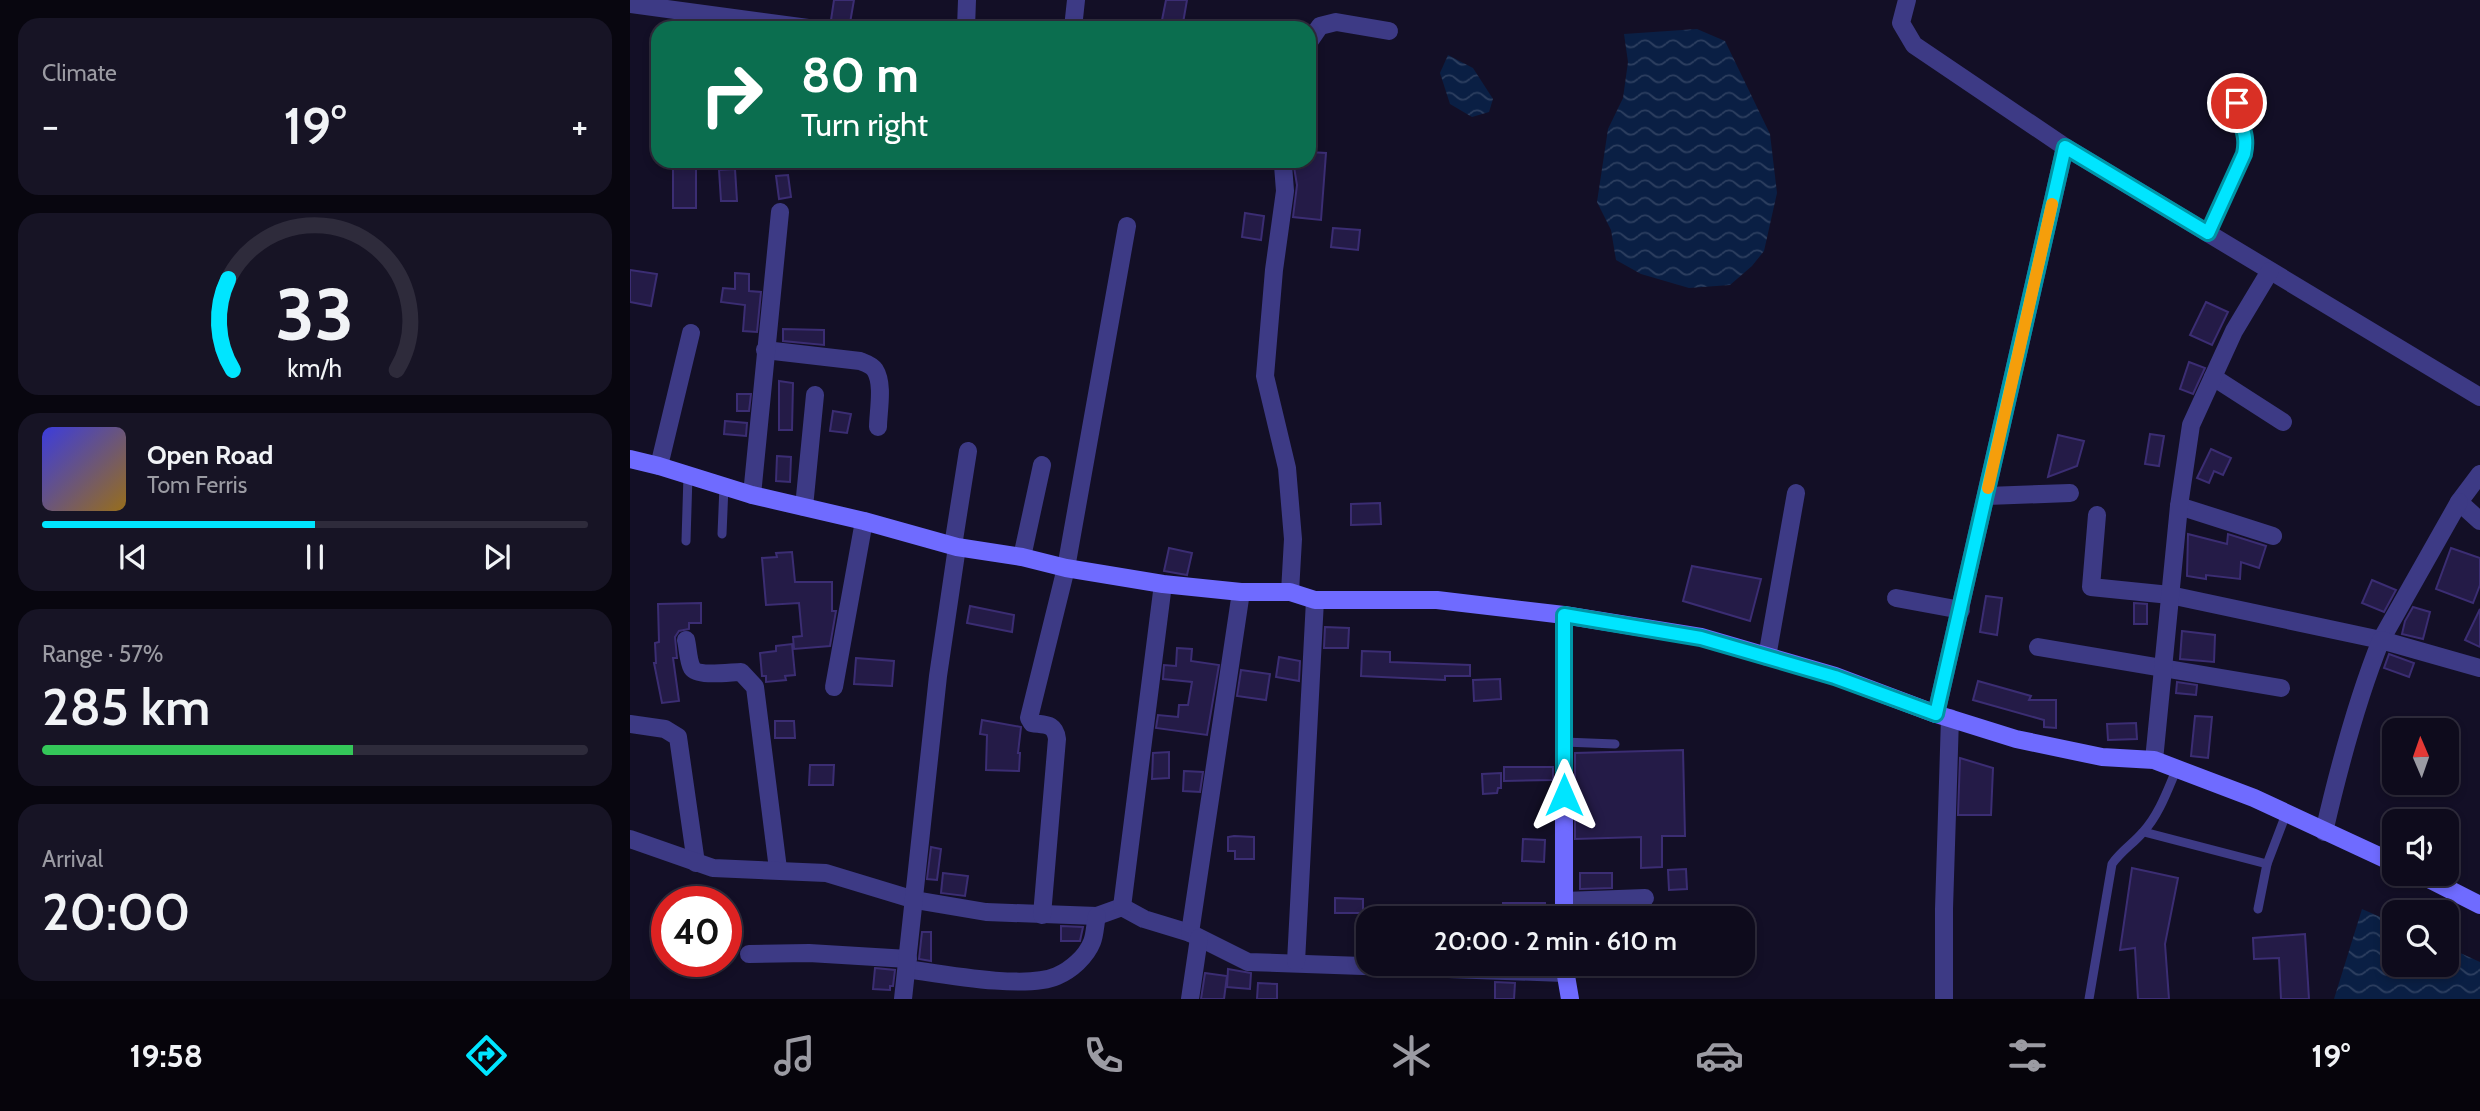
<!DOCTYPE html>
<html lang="en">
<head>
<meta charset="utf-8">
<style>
  :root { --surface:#0e0b1c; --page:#171425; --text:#f1f3f6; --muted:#9b9ba3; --line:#2e2b3b; --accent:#00e5ff }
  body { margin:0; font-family:Cabin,sans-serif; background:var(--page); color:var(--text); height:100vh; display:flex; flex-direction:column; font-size:26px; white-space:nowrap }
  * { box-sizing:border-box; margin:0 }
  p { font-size:23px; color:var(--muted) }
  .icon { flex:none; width:38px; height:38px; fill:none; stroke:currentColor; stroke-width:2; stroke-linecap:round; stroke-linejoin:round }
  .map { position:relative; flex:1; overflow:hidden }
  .sheet { display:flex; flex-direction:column; gap:18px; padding:18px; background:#08060f; width:630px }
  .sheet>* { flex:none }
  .hud { position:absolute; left:21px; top:21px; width:665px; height:147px; border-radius:21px; box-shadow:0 4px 10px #0003,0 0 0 2px var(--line); background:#0b6e4f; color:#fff; overflow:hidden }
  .needle { width:46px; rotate:358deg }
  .controls { position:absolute; left:1752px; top:718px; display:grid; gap:14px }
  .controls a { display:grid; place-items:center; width:77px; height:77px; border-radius:14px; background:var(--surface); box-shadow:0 4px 10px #0003,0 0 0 2px var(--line); font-size:35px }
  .speed { position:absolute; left:21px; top:886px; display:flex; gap:14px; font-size:35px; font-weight:700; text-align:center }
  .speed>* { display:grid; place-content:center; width:91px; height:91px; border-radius:50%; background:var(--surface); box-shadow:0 4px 10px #0003,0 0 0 2px var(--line); line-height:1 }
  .speed .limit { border:10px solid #d22; background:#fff; color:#111 }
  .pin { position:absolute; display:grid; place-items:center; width:60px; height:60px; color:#fff; margin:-30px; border:4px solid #fff; border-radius:50%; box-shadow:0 2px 7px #0007 }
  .me { position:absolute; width:77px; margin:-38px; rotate:0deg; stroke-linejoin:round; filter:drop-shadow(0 0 5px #0008) }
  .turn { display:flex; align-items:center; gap:24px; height:147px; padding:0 35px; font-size:32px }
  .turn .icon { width:91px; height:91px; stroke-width:2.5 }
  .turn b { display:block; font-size:49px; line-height:60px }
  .big { font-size:52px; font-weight:600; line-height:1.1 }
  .sheet .card { flex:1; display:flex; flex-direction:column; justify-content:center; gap:10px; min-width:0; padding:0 24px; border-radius:21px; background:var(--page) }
  .sheet .dial { align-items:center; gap:0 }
  .dial svg { height:182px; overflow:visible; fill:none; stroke:var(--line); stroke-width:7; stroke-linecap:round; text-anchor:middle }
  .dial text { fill:var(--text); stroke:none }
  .song { display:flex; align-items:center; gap:21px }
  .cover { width:84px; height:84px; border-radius:10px; background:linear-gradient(135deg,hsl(240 70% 55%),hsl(40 70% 35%)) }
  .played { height:7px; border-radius:4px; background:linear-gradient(90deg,var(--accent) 50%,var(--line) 50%) }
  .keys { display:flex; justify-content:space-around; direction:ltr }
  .heat { display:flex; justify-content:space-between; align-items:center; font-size:38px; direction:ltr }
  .charge { height:10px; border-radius:5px; background:linear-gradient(90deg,#34c759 57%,var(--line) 0) }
  .trip { position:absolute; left:726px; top:906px; width:399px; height:70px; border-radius:21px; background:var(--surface); box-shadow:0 4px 10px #0003,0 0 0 2px var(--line); font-weight:600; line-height:70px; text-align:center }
  .tab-bar { display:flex; height:112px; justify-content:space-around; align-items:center; background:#06040b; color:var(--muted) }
  .tab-bar .icon { width:49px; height:49px }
  .tab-bar .on { color:var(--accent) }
  .tab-bar b { font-size:32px; color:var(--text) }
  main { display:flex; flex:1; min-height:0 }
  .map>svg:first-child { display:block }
  .water { fill:url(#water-waves) }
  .building { fill:#241b47; stroke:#3b2d73; stroke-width:2 }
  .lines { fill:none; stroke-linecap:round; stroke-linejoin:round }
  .lane { stroke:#3d3a85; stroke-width:9 }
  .street { stroke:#3d3a85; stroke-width:18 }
  .secondary { stroke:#6f6bff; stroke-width:18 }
  .route-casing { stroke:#0095a6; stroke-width:18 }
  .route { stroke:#00e5ff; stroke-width:12 }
  .slow { stroke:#f59e0b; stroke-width:12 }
</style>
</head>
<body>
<main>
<section class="sheet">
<div class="card"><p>Climate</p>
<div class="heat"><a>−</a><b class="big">19°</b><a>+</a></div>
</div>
<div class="card dial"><svg viewBox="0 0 100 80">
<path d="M14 69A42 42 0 1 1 86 69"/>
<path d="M14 69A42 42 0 0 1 12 29" stroke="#00e5ff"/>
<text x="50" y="56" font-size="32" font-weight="700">33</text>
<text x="50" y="72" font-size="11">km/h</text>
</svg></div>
<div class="card">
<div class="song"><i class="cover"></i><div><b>Open Road</b><p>Tom Ferris</p></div></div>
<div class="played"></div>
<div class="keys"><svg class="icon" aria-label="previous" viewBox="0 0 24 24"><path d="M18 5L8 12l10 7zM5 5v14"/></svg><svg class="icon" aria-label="pause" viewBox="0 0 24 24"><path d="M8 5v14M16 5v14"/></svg><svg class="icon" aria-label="next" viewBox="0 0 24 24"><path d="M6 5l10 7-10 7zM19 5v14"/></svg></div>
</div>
<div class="card"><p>Range · 57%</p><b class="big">285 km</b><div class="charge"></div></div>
<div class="card"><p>Arrival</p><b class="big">20:00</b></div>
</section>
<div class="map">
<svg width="1850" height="999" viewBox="0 0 1850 999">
  <defs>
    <pattern id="water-waves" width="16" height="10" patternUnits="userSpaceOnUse" patternTransform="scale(1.75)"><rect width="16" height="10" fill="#0a1f44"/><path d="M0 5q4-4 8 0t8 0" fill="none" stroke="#2d3f60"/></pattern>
  </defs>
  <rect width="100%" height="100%" fill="#130f26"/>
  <g class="water">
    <path d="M1067 29 1095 41 1140 134 1147 193 1134 251 1122 266 1100 285 1059 288 1011 274 986 260 981 230 967 202 978 129 993 98 998 62 994 34Z"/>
    <path d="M818 55 843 68 863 99 859 112 842 117 820 104 810 73Z"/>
    <path d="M1732 909 1764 923V964H1816L1817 947 1850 962V999H1704Z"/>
  </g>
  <g class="building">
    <path d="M204 0H224L220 23 201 20Z"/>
    <path d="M536 0H557L553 23 532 20Z"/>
    <path d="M679 152 696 153 691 220 663 217 667 185 663 161H679Z"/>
    <rect x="43" y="161" width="23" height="47"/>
    <path d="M105 169 107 201H91L89 170Z"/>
    <path d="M158 175 161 197 149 199 146 176Z"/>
    <path d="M615 213 634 216 631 240 612 237Z"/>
    <path d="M703 228 730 230 728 250 701 247Z"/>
    <path d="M0 270 27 274 21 306 0 302Z"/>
    <path d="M105 273 119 274V291L131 292 127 332 113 331 115 305 91 302 93 288 105 289Z"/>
    <path d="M1576 302 1598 312 1582 345 1560 335Z"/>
    <path d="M153 329 194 330V345L153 341Z"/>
    <path d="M1559 362 1575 368 1563 394 1550 389Z"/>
    <path d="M149 381 163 383 162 430H149Z"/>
    <path d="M107 394H121L119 411H107Z"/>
    <path d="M203 411 221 414 217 433 200 431Z"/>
    <path d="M95 421 117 423 116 436 94 434Z"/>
    <path d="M1520 434 1534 436 1529 466 1515 464Z"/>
    <path d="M1428 435 1454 441 1447 466 1418 477Z"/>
    <path d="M1581 449 1601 458 1593 475 1584 471 1579 483 1567 478Z"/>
    <path d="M147 456 161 457 160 482 146 481Z"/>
    <path d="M750 503 751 524 721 525V504Z"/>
    <path d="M1558 534 1597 544 1598 534 1636 546 1629 568 1611 562 1610 579 1576 575V579L1557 576Z"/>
    <path d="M539 548 562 553 557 575 534 571Z"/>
    <path d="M1821 548 1850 558V585L1843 603 1806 589Z"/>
    <path d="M162 552 165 582H202V611H206L200 646 164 649 163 637 172 636 169 603 136 605 132 558 147 557 146 553Z"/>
    <path d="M1062 566 1131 579 1120 621 1053 601Z"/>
    <path d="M1742 580 1766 590 1754 612 1732 603Z"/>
    <path d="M1356 596 1372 598 1367 635 1350 632Z"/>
    <path d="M71 603V623H59V629L49 631 45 637 47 658H43L49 701 32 703 24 663H26L25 643 29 642 28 604Z"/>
    <path d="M1504 603 1517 604V624H1504Z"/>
    <path d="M340 606 384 615 382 632 337 623Z"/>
    <path d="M1783 607 1800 612 1793 639 1772 634 1775 621Z"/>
    <path d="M1850 609V647L1835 640Z"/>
    <path d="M695 627 719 628 718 648H694Z"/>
    <path d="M1552 631 1585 635 1584 662 1550 659Z"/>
    <path d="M162 644 165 675 155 676 156 680 136 682V676H132L130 653 146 651V646Z"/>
    <path d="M547 648 562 649 561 661 589 665 577 735 526 728 528 715 548 717 549 705H558L562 682 533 679 534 665 546 666Z"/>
    <path d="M732 651 760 652V662L840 665V676H815V680L731 676Z"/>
    <path d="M1759 654 1784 663 1779 677 1754 668Z"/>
    <path d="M649 657 670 661 669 681 646 677Z"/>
    <path d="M226 658 264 661 262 686 224 684Z"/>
    <path d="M611 670 640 674 636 700 607 696Z"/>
    <path d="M870 679 871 699 844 701 843 680Z"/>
    <path d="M1348 681 1401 696 1399 700H1426V728L1414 727V720L1343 700Z"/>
    <path d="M1547 682 1567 685 1566 695 1546 693Z"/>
    <path d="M1565 716 1582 717 1578 758 1561 756Z"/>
    <path d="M352 720 391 727 388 753H390L389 771 356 770 357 735 350 734Z"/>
    <path d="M145 721H164L165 738H145Z"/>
    <path d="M1506 723 1507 739 1478 740 1477 724Z"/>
    <path d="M1053 750 1055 836H1032V867L1011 868V837L945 839V753Z"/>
    <path d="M539 752V778L522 779 523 753Z"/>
    <path d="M1330 758 1363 768 1361 815H1328Z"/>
    <path d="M180 765H204L203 785H179Z"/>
    <path d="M874 767H923V780L874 781Z"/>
    <path d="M554 771 573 772 570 792 553 791Z"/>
    <path d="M871 773V788H868L867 793 853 794 852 774Z"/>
    <path d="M604 836 624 837V859H605V851H598V837Z"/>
    <path d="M893 839 915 840 914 862 892 861Z"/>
    <path d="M301 847 311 849 307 880 297 879Z"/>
    <path d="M1502 868 1548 878 1535 944 1539 999H1508L1505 948 1490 950Z"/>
    <path d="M1056 869 1057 889 1039 890 1038 870Z"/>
    <path d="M313 873 338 876 335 896 311 893Z"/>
    <path d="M950 873H982V888L950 889Z"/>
    <path d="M705 898 733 899V913H705Z"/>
    <path d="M873 903H915L916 919H874Z"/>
    <rect x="752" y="907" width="17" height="12"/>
    <path d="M431 926 453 927 450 941H431Z"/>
    <path d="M292 932H301V961L289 959Z"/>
    <path d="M1675 934 1679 999H1651L1649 958 1624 959 1623 938Z"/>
    <path d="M245 968 265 970 263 986H260V990L243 989Z"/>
    <path d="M598 969 621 973 620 989 597 987Z"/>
    <path d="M575 973 597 976 594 999H571Z"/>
    <path d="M865 982 885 983 884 999H865Z"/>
    <path d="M628 983 647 984V999H627Z"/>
  </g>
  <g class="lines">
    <g class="lane">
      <path d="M1578 233 1614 154 1617 143 1615 129 1608 118 1607 103 1616 84"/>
      <path d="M92 534 94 486"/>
      <path d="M56 541 58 475"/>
      <path d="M934 742 985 744"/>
      <path d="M1514 832 1637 864"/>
      <path d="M1628 909 1637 864 1656 814"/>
      <path d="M1459 999 1482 864C1492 850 1503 844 1513 832 1529 815 1538 789 1547 768"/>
    </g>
    <g class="street">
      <path d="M1277 0 1271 23 1284 45 1435 147 1850 397"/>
      <path d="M0 4 178 28"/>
      <path d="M336 28 337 0"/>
      <path d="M443 28 446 0"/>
      <path d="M679 42 690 26 706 22 759 31"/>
      <path d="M650 161 653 165 655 191 644 270 635 376 657 468 663 539 660 592"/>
      <path d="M135 350 230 361C235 363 242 365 245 370 254 384 248 412 248 427"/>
      <path d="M1583 377 1653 422"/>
      <path d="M29 466 61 333"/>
      <path d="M1850 474 1829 502 1850 521"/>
      <path d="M122 495 150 212"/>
      <path d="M1357 496 1440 493"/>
      <path d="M1549 506 1643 536"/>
      <path d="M174 507 185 395"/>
      <path d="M1467 515 1461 587 1540 595 1751 640 1829 502"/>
      <path d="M323 546 338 451"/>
      <path d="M392 557 412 465"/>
      <path d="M1266 598 1331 610"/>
      <path d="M56 640C58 648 58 661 62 668 68 677 101 672 111 672L125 687 148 869"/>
      <path d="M1408 647 1651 688"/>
      <path d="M1137 657 1166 493"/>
      <path d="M204 687 234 521"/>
      <path d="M1306 714 1435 147"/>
      <path d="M0 724 35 729 48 737 66 863"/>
      <path d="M1524 760 1549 506 1561 425 1604 331 1640 271"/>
      <path d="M1694 832C1709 767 1726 702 1751 640L1850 668"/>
      <path d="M0 839 83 868 196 873 285 900 356 912 467 916 492 907 514 919 560 933 618 962 934 973"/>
      <path d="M934 901 1015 898"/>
      <path d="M492 907 533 584"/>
      <path d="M412 915 427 739C425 723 415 725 402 723L399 718 436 568 497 226"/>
      <path d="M560 933 611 592"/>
      <path d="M119 954 179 953 278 959"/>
      <path d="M666 962 685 600"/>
      <path d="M277 969C312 974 396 990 427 976 441 970 456 957 462 942 465 935 465 924 467 916"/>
      <path d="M273 999 308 676 327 547"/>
      <path d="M560 999 569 938"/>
      <path d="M1314 999V909L1320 718"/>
    </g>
    <g class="secondary">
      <path d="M0 459 29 466 122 495 234 521 327 547 392 557 436 568 533 584 611 592H660L685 600H807L934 615 1071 637 1205 676 1306 714 1386 739 1472 757 1524 760 1624 798 1764 863"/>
      <path d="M934 615V919"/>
      <path d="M1787 873 1850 905"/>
      <path d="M934 964 940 999"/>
    </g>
  </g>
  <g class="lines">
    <g class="route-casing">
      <path id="route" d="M934 795V615L1071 638 1205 677 1306 714 1435 147 1578 233 1614 154C1619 132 1608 124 1607 103"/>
    </g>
    <use href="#route" class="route"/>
    <path class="slow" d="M1358 488 1422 204"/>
  </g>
</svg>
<div class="controls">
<a><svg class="needle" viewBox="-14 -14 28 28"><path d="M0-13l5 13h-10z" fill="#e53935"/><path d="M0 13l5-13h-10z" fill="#9b9ba3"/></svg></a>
<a><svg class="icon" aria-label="sound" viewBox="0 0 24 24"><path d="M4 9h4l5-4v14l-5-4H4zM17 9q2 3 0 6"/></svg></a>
<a><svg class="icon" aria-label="search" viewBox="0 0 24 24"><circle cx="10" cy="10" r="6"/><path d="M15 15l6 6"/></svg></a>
</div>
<div class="speed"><div class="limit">40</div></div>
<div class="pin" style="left:1607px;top:103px;background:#d93025"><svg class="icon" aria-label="arrive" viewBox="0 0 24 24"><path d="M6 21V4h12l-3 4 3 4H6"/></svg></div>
<svg class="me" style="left:934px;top:795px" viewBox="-20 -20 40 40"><path d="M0-17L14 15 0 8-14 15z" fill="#00e5ff" stroke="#fff" stroke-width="4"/></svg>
<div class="trip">20:00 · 2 min · 610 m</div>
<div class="hud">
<div class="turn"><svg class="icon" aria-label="right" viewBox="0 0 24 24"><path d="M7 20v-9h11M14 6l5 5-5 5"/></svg><div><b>80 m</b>Turn right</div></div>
</div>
</div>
</main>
<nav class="tab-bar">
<b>19:58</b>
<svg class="icon on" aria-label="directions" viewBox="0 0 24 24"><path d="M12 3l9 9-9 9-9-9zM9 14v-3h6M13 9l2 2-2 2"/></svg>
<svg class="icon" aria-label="music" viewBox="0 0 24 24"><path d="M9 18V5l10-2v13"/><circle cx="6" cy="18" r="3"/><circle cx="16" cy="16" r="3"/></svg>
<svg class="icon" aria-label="phone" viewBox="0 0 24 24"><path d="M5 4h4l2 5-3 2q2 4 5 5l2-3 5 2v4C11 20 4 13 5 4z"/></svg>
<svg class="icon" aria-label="climate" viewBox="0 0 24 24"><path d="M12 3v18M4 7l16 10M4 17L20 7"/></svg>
<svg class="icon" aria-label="car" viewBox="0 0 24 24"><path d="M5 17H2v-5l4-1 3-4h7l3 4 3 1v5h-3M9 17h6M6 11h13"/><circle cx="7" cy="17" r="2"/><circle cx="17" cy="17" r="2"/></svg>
<svg class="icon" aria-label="filters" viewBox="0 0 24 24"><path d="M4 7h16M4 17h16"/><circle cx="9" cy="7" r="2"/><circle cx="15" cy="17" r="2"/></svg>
<b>19°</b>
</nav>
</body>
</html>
